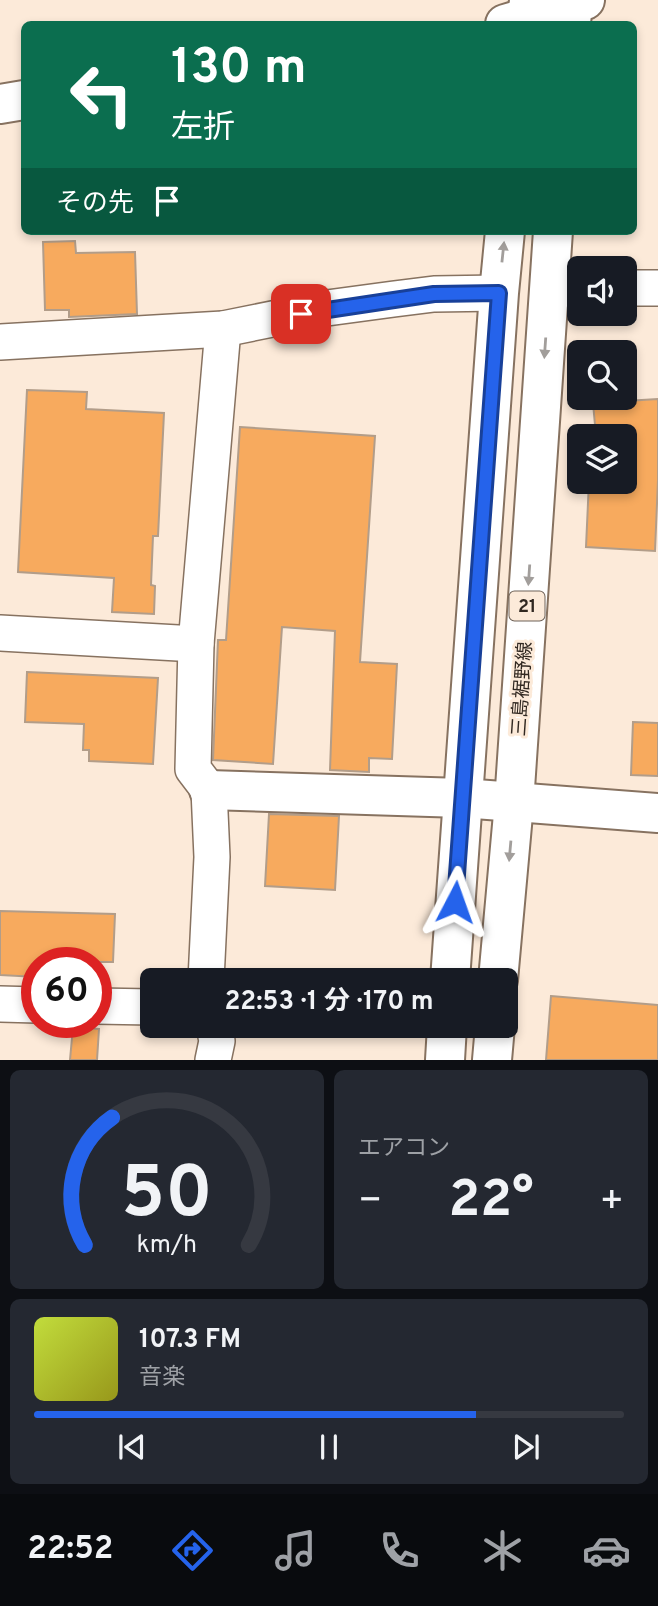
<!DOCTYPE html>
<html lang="ja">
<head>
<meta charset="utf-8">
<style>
  :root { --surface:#171b24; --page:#242831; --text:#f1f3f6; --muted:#9ea1a6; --line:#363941; --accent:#2563eb }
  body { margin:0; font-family:Overpass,"Noto Sans JP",sans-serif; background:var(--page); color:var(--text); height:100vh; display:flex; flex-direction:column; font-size:26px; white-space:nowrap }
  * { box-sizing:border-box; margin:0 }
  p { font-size:23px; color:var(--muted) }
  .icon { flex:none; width:38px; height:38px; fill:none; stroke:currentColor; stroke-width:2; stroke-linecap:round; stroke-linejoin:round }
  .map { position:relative; height:1060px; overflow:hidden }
  .panel { display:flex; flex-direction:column; gap:10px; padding:10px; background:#0d0f14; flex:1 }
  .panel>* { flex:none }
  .hud { position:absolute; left:21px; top:21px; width:616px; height:214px; border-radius:10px; box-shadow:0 4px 10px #0003; background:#0b6e4f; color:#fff; overflow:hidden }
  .tools { position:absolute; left:567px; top:256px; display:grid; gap:14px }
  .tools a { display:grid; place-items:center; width:70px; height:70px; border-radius:10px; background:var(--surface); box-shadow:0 4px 10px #0003; font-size:35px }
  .speed { position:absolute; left:21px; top:947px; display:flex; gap:14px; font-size:35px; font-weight:700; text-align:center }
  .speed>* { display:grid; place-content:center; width:91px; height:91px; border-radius:50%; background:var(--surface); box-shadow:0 4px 10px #0003; line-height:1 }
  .speed .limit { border:10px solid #d22; background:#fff; color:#111 }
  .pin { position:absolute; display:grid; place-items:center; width:60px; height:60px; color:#fff; margin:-30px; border-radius:14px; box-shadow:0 4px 10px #0006 }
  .me { position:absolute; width:77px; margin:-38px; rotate:4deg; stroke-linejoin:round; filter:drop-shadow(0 0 5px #0008) }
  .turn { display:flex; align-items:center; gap:24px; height:147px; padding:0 35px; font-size:32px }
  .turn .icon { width:91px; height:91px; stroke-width:2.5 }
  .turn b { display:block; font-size:49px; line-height:60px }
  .then { display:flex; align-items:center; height:66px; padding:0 35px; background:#0003; gap:14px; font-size:26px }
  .big { font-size:52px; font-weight:700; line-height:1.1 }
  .panel .widget { flex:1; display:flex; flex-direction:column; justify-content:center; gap:10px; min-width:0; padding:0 24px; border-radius:10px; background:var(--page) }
  .panel .dial { align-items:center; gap:0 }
  .dial svg { height:182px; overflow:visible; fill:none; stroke:var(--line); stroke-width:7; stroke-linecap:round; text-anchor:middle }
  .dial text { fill:var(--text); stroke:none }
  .song { display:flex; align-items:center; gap:21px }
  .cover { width:84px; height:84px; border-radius:10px; background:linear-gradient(135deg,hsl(70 70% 55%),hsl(60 70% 35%)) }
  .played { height:7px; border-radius:4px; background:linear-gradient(90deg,var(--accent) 75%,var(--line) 75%) }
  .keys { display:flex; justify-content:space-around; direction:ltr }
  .heat { display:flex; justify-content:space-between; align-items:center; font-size:38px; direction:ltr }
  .panel .tiles { flex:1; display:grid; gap:10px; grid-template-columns:1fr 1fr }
  .widget:last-child { grid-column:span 2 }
  .trip { position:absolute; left:140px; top:968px; width:378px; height:70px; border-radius:10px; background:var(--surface); box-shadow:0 4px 10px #0003; font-weight:700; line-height:70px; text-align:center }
  .tabs { display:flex; height:112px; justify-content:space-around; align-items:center; background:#090b0e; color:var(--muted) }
  .tabs .icon { width:49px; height:49px }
  .tabs .current { color:var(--accent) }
  .tabs b { font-size:32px; color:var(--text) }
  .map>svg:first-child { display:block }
  .building { fill:#f7aa5e; stroke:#b29d89; stroke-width:2 }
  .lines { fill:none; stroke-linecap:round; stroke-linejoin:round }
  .minor-casing { stroke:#877260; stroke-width:38 }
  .tertiary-casing { stroke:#877260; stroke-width:42 }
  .primary-casing { stroke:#877260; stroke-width:42 }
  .minor { stroke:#fff; stroke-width:35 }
  .tertiary { stroke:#fff; stroke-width:38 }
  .primary { stroke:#fff; stroke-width:38 }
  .oneway { fill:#a29e9b }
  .route-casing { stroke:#184099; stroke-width:18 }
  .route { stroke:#2563eb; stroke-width:12 }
  .labels { text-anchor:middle; stroke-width:6; stroke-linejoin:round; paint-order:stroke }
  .shield { fill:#fcead9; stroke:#6e6258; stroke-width:2 }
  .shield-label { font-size:18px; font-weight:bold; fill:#312821 }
  .street-label { font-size:19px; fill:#312821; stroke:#fcead9 }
</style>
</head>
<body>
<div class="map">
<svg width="658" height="1060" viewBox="0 0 658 1060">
  <rect width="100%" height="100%" fill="#fcead9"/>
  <g class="building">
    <path d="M75 241 76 253 135 252 137 314 69 317V310H45L43 242Z"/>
    <path d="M27 390 87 392 86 409 164 413 158 536H153L151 585 155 586 154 614 112 612 114 578 18 572Z"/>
    <path d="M658 399V480L655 551 586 547 589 481H625V436H596L593 403Z"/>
    <path d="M240 427 375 436 360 662 397 664 392 759 369 758V772L330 770 335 631 282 627 273 764 213 760 218 640H226Z"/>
    <path d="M27 672 158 678 153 764 89 761V750H83L84 724 25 722Z"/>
    <path d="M633 722 658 723V776L631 775Z"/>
    <path d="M269 814 339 816 335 890 265 886Z"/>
    <path d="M0 911 115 914 113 962H37V977L0 975Z"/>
    <path d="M551 996 658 1005V1060H546Z"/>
    <path d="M73 1027 99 1029 97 1060H70Z"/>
  </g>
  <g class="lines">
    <g class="minor-casing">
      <g id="minor">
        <path d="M625 288H658"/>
        <path d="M549 289H579"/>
        <path d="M0 342 223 329 327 308 394 299 434 294 499 293"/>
        <path d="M0 633 196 644"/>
        <path d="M206 980 212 857 209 790 193 769 196 644 223 329"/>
        <path d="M0 1004 37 1005"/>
        <path d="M96 1006 152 1007"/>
        <path d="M213 1060 217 1041 214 1026"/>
      </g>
    </g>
    <g class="tertiary-casing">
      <g id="tertiary">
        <path d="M505 24 585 0"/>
        <path d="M0 104 24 100"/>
        <path d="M209 790 462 798 658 813"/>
      </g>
    </g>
    <g class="primary-casing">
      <g id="primary">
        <path d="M527 24 529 0"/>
        <path d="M571 24 573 0"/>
        <path d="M450 980 499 293 505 231"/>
        <path d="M498 980 514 803 553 231"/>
        <path d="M445 1060 447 1026"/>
        <path d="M492 1060 495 1026"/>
      </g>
    </g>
    <use href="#minor" class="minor"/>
    <use href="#tertiary" class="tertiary"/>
    <use href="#primary" class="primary"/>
  </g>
  <defs><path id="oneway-solid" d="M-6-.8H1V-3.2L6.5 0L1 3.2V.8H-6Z" transform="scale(1.75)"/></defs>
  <g class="oneway">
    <use href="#oneway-solid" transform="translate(503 252) rotate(-84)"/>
    <use href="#oneway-solid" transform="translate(545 348) rotate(94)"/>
    <use href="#oneway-solid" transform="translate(529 575) rotate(94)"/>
    <use href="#oneway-solid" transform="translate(510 851) rotate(95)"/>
  </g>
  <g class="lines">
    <g class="route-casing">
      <path id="route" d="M301 314 434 294 499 293 455 902"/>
    </g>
    <use href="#route" class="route"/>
  </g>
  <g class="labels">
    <rect class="shield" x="509.5" y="591.5" width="35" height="29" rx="5"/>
    <g class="shield-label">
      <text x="527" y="612">21</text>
    </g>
    <g class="street-label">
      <text transform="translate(521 689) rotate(-86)" y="7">三島裾野線</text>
    </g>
  </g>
</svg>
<div class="tools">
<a><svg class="icon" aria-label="sound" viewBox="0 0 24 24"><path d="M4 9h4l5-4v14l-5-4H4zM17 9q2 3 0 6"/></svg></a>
<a><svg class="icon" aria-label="search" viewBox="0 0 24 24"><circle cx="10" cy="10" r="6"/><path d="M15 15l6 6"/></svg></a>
<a><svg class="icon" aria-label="layers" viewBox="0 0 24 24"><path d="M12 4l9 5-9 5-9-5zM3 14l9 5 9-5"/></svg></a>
</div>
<div class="speed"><div class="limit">60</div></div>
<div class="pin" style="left:301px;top:314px;background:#d93025"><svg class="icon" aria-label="arrive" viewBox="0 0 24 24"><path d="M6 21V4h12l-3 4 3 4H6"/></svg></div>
<svg class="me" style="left:455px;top:902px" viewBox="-20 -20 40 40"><path d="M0-17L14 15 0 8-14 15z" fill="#2563eb" stroke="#fff" stroke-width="4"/></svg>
<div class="trip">22:53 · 1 分 · 170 m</div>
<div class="hud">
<div class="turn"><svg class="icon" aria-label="left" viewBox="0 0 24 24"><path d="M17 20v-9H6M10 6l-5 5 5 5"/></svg><div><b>130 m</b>左折</div></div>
<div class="then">その先<svg class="icon" aria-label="arrive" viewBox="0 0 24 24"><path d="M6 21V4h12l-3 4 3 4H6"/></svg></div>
</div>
</div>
<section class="panel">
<div class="tiles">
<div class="widget dial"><svg viewBox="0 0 100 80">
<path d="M14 69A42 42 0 1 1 86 69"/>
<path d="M14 69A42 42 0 0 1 26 13" stroke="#2563eb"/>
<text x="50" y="56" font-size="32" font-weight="700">50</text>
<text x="50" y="72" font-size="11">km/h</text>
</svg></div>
<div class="widget"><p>エアコン</p>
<div class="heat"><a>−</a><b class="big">22°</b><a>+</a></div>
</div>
<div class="widget">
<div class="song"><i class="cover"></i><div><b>107.3 FM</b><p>音楽</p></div></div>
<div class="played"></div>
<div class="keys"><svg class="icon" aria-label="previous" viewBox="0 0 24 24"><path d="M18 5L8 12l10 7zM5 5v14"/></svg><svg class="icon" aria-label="pause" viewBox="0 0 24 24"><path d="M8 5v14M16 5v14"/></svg><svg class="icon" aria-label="next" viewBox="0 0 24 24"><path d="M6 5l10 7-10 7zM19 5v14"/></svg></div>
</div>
</div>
</section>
<nav class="tabs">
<b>22:52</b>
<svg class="icon current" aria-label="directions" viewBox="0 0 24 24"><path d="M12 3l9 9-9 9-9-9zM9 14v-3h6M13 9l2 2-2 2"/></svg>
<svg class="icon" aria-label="music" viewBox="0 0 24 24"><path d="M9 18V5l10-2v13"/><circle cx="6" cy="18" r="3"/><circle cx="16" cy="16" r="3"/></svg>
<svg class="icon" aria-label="phone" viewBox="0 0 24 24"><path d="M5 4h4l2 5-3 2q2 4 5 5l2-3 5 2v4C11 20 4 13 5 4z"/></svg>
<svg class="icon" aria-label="climate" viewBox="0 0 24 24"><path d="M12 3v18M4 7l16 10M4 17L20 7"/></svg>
<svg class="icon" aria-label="car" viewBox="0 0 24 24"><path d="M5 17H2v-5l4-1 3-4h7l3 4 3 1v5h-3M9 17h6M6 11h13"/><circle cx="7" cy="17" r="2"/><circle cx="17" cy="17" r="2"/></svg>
</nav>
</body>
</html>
